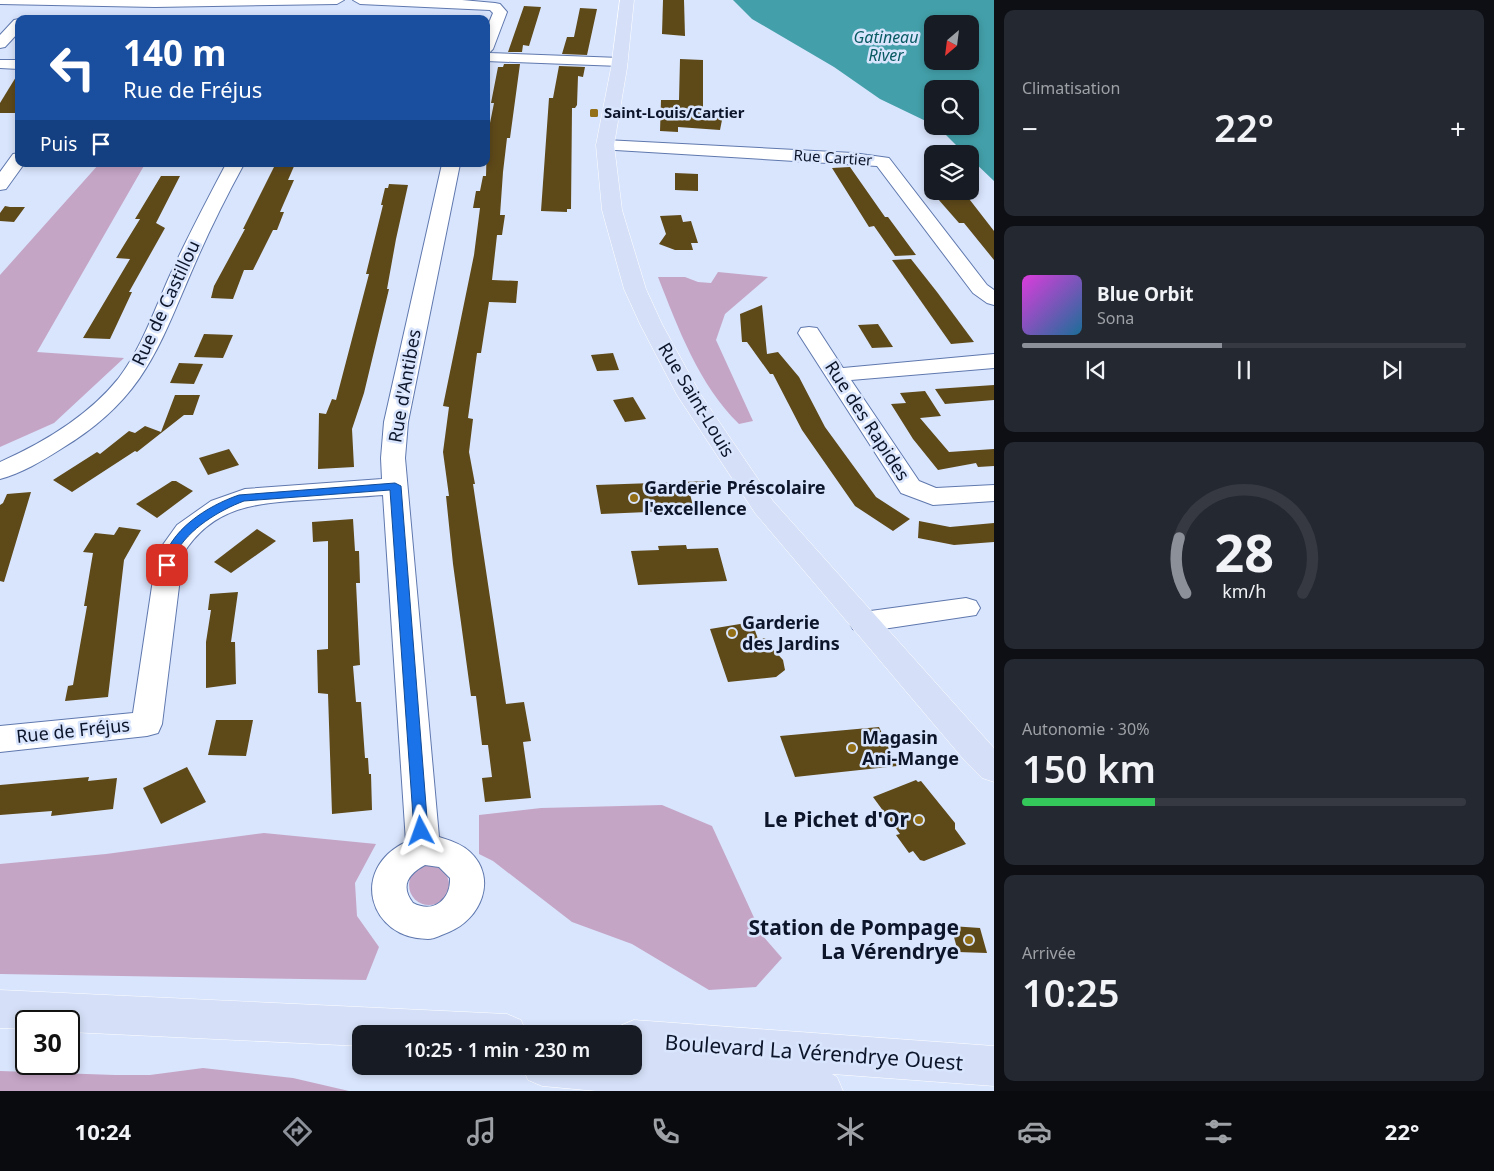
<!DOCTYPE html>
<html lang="fr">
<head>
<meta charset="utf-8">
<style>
  :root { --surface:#171b24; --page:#242831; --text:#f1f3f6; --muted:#9ea1a6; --line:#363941; --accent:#8c9099 }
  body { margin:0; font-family:"Noto Sans",sans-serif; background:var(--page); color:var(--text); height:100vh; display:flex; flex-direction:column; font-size:19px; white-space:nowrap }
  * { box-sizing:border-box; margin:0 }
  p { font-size:16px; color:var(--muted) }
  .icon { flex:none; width:28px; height:28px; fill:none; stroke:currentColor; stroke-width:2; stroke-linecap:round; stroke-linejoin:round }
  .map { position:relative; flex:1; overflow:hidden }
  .panel { display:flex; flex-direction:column; gap:10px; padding:10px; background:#0d0f14; width:500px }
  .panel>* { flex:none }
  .guide { position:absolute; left:15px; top:15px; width:475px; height:152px; border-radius:10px; box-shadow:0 2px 8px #0003; background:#1a4fa0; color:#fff; overflow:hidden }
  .needle { width:32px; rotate:208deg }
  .controls { position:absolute; left:924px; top:15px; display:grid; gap:10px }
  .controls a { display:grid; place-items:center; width:55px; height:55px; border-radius:10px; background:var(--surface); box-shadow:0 2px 8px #0003; font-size:25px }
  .speed { position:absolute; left:15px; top:1010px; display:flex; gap:10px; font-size:25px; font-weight:700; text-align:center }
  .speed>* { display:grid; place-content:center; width:65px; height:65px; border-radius:50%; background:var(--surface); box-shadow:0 2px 8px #0003; line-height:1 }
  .speed .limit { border:2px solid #111; border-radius:8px; background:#fff; color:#111 }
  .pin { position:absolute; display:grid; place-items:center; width:42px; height:42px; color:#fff; margin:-21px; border-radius:10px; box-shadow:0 2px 8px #0006 }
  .me { position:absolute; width:55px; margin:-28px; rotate:356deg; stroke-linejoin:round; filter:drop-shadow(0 0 4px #0008) }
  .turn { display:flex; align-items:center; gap:18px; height:105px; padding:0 25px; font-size:22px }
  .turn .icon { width:65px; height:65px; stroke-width:2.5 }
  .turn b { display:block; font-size:35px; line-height:42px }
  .then { display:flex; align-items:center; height:48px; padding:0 25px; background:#0003; gap:10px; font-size:19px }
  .big { font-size:38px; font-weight:600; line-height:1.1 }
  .panel .card { flex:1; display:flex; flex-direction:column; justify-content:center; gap:8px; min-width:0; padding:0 18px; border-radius:10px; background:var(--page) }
  .panel .dial { align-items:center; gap:0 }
  .dial svg { height:130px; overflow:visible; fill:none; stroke:var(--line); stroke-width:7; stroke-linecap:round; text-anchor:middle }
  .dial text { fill:var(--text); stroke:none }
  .song { display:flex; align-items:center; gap:15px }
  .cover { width:60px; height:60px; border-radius:8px; background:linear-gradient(135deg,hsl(300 70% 55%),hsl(200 70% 35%)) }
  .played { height:5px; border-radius:2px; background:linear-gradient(90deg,var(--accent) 45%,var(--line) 45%) }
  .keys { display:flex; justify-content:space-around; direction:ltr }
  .heat { display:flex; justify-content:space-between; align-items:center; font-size:28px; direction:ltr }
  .charge { height:8px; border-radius:4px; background:linear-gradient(90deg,#34c759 30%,var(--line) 0) }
  .trip { position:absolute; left:352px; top:1025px; width:290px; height:50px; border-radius:10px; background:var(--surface); box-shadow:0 2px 8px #0003; font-weight:600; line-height:50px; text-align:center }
  .tab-bar { display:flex; height:80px; justify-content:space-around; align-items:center; background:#090b0e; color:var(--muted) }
  .tab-bar .icon { width:35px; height:35px }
  .tab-bar .selected { color:var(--accent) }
  .tab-bar b { font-size:22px; color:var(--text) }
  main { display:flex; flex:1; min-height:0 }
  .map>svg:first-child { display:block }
  .green { fill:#c5a5c6 }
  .water { fill:#43a0aa; fill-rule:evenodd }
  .building { fill:#5e4919 }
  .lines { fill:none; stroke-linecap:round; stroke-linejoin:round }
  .minor-casing { stroke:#5f78ae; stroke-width:2 }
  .major-casing { stroke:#fff; stroke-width:1 }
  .minor { fill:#fff; fill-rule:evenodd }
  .major { fill:#d5e0f8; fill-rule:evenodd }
  .route { fill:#1a73e8; stroke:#114b97 }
  .poi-dot { fill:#937018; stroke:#d9e5fd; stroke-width:2 }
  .labels { text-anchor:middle; stroke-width:5; stroke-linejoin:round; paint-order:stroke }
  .far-poi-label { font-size:15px; font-weight:bold; fill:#0c152a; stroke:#d9e5fd; text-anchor:start }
  .far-street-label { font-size:15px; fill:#0c152a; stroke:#d9e5fd }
  .far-water-label { font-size:16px; font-style:italic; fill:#085a62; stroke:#d9e5fd }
  .street-label { font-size:18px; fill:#0c152a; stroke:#d9e5fd }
  .poi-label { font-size:18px; font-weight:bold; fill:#0c152a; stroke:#d9e5fd; text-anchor:start }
  .near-poi-label { font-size:21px; font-weight:bold; fill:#0c152a; stroke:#d9e5fd; text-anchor:end }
  .near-street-label { font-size:21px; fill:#0c152a; stroke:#d9e5fd }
</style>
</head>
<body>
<main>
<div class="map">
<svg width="994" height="1091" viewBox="0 0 994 1091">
  <rect width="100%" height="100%" fill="#d9e5fd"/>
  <g class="green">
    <path d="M99 164H145L37 352 124 358 54 423 0 447V275Z"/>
    <path d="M718 272 768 277 725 314 716 340 753 421 739 424C699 385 678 328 658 277H685L698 282 711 283Z"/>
    <path d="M662 805 712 826 762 935 782 958 756 987 709 990 632 944 572 922 493 861 479 854V815L541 808Z"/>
    <path d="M264 833 376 844 355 883 357 916 379 947 366 980 0 974V864L106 854Z"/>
    <circle cx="429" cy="885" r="20"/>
    <path d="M203 1068 293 1078 349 1091H0V1071L115 1075H150Z"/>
  </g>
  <path class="water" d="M733 0H994V181L970 158V154H965L937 126H970V89H932V124L880 99 834 67 752 19ZM932 24H970V61H932Z"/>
  <g class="building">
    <path d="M663 0H684L685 36 662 34Z"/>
    <path d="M524 6 541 7 529 46 523 45 522 52H508Z"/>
    <path d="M580 8 597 9 587 55 562 54 567 37H574Z"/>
    <path d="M680 59 703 60V108L724 110 720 130 678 127V132L660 131 661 100H679Z"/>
    <path d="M504 64H520L510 138H507L503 172 500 215H505L502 235H497L492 280 518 281 516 303 489 302 481 353H477L468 418 473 419 469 452 475 484H473L506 704 524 702 531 741 523 742 531 798 485 802 482 778 492 777 488 745H482L476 696H471L453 564 446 496H449L443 452 449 407 443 406 474 255 480 208H473L476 191H480L483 176H486L487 138 494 103H491L498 67H503Z"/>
    <path d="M559 66 585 67 583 77 578 76 577 105 575 108H572L571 209H567V212L541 211 549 98H553Z"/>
    <path d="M19 72V113H0V103Z"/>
    <path d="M295 164 288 180H294L280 212H284L277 230H273L253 270H244L233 299 211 298 214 286 245 229H243L275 165Z"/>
    <path d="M850 167 885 217H888L916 255 895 256 874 226 869 227 832 168Z"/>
    <path d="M675 173 698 174V191L675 190Z"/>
    <path d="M161 176H180L156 223 165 228 129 292H132L110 339 83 338 130 259 116 258 140 219H135Z"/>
    <path d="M389 184 408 185 396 239 387 289H389L364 393 352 429 354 467 318 469 319 413 326 414 332 399 336 400 369 274H366L383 205H381L385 188H388Z"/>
    <path d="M931 191H963L994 231V260L964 223H959Z"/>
    <path d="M5 206 10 207H25L14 222 0 221V213Z"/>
    <path d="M681 215 683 222 691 221 698 243H691L693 250H675L659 244 666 234 660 216Z"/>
    <path d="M911 259 937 292 974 342 951 344 892 260Z"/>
    <path d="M762 305 767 354 778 352 799 377 825 427 876 497 910 519 893 531 855 506 802 430 773 374H770L747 342H742L740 314Z"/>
    <path d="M878 324 893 347 872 348 858 325Z"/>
    <path d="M204 334 233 335 223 358 194 357Z"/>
    <path d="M613 353 619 370 597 371 591 355Z"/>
    <path d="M179 363 203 364 194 384 170 383Z"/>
    <path d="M994 385V400L945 404 935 389Z"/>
    <path d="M925 391 941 416 920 418 949 452 994 449V466L978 467 976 463 938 470 913 439 891 404 906 403 900 393Z"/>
    <path d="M175 395H200L193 415H184L137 452 135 451 72 492 53 480 97 452 100 454 129 431 135 433 145 426 161 432Z"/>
    <path d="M633 397 646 419 625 422 613 400Z"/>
    <path d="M229 449 239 465 208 475 199 458Z"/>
    <path d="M172 481H176L193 491 157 518 136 504Z"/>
    <path d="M710 481 690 494 694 510 601 514 596 485Z"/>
    <path d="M31 492 4 582 0 581V505L3 503 7 494Z"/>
    <path d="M353 519 355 551H359L360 583H356L360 665 353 666 356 702H361L365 758H368L369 774H371L372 810 332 814 328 694 318 693 317 650 328 649V541L313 542 312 522Z"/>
    <path d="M919 521 950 527 994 523V542L954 545 918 538Z"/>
    <path d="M119 527 141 530 124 560 108 697 65 701 68 686 73 685 87 606H84L93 553 83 552 95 533 114 535Z"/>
    <path d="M257 529 276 541 231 573 214 562Z"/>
    <path d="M686 545 687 549 718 548 727 581 638 585 631 551 659 550 658 546Z"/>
    <path d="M238 592 231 642H235L236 684 206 688V642L211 610H208L210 594Z"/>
    <path d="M752 622 758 639 768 638 772 648 783 660 785 670 776 677 728 682 710 629Z"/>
    <path d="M216 720H253L246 756 208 755Z"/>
    <path d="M879 727 897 766 795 777 780 736Z"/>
    <path d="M187 767 206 802 161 824 143 788Z"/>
    <path d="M89 777 88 781 117 778 113 809 51 816 52 811 0 815V785Z"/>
    <path d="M916 780 918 782 921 781 955 823V829L966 844 924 861 920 860 913 851 909 853 896 835 900 834 873 797Z"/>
    <path d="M951 926 980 928 987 953 958 952Z"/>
  </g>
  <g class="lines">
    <g class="minor-casing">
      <g id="minor">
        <path d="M0 0H344L337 4 155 7 0 4Z"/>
        <path d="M353 0H462L495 3 500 4 507 12 493 49 489 53 620 58 627 62 620 66 486 61V30L493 13 490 10 360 4Z"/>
        <path d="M19 19V32L5 47 0 48V35L14 20Z"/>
        <path d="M0 60H19V69L0 68Z"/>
        <path d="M605 140 853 153 889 158 987 285 994 290V305L987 303 973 293 877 166 599 149 597 145 599 141Z"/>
        <path d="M19 153V164H24L6 189 0 190V172L13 154Z"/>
        <path d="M226 164H244C227 195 211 227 197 259 159 345 147 397 61 449 42 461 22 473 0 479V462C43 443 88 416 118 379 142 348 155 308 171 273 188 236 207 200 226 164Z"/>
        <path d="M442 164H460L408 422 405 458 439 837C449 840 462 844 470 852 498 878 481 919 449 932 443 934 435 939 428 939 369 939 349 869 406 842L383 495C358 497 332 498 307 500 256 503 213 506 183 554L162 724 158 733 147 736 0 752V726L133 713 157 553 177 525 211 501 245 489 382 479 381 458 384 422ZM425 865 439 867 450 878C451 899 434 914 413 903 400 886 408 874 425 865Z"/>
        <path d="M809 327 817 328 843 368 994 354V368L851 380 919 481 936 488 994 485V501L933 505 901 493 798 333 801 328Z"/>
        <path d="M966 598 976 601 980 608 976 615 863 632 853 629 849 622 853 615 863 612Z"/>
      </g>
    </g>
    <g class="major-casing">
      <g id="major">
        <path d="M620 0H634L627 68 614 145 622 210 646 289 662 324 701 395 773 501 994 748V782L982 778 965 761 755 513 677 395 640 324 624 289 602 210 596 145 611 68Z"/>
        <path d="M0 990 507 1014 521 1020 527 1034H361V1046L69 1032V1021H26V1029L0 1028Z"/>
        <path d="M634 1020 994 1046V1086L832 1074 837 1077 843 1091H596L542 1086 528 1080 522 1066H634V1034H617L620 1026Z"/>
      </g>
    </g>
    <use href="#minor" class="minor"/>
    <use href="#major" class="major"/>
  </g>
  <path class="route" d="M395 483 401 486 428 831 426 835 421 837 416 835 414 831 390 490 244 501C220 510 188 529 176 553 174 557 174 563 171 568L167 569 162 565C169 530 207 506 239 495Z"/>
  <g class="poi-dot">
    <rect x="589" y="108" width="10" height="10" rx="2.5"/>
    <circle cx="634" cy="498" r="5"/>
    <circle cx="732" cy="633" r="5"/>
    <circle cx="852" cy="748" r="5"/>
    <circle cx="919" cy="820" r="5"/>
    <circle cx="969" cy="940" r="5"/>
  </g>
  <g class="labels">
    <g class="far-poi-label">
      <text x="604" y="118">Saint-Louis/Cartier</text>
    </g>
    <g class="far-street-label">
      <text transform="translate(833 158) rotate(4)" y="5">Rue Cartier</text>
    </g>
    <g class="far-water-label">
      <text x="886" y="43">Gatineau<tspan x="886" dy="18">River</tspan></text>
    </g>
    <g class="street-label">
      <text transform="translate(166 303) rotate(-65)" y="6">Rue de Castillou</text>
      <text transform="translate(405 386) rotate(-80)" y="6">Rue d'Antibes</text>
      <text transform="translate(696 400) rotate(59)" y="6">Rue Saint-Louis</text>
      <text transform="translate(867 421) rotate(57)" y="6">Rue des Rapides</text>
      <text transform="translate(73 731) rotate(-6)" y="6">Rue de Fréjus</text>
    </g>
    <g class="poi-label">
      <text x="644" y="494">Garderie Préscolaire<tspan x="644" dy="21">l'excellence</tspan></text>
      <text x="742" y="629">Garderie<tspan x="742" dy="21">des Jardins</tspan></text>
      <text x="862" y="744">Magasin<tspan x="862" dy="21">Ani-Mange</tspan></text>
    </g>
    <g class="near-poi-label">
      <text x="909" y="827">Le Pichet d'Or</text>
      <text x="959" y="935">Station de Pompage<tspan x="959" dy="24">La Vérendrye</tspan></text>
    </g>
    <g class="near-street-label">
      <text transform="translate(814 1053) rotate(4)" y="7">Boulevard La Vérendrye Ouest</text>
    </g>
  </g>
</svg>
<div class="controls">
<a><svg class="needle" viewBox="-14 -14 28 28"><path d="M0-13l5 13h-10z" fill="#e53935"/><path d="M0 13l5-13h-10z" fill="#9ea1a6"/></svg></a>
<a><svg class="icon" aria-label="search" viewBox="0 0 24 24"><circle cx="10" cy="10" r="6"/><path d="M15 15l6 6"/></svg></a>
<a><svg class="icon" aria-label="layers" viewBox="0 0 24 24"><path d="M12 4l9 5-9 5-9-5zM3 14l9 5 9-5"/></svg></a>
</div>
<div class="speed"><div class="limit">30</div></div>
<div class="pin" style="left:167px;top:565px;background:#d93025"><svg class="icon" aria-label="arrive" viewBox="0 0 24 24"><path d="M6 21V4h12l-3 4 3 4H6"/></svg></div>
<svg class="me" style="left:421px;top:831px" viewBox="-20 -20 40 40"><path d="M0-17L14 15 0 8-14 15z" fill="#1a73e8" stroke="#fff" stroke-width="4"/></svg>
<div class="trip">10:25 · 1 min · 230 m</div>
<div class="guide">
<div class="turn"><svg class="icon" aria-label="left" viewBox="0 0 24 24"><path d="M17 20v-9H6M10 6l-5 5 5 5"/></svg><div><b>140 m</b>Rue de Fréjus</div></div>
<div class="then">Puis<svg class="icon" aria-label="arrive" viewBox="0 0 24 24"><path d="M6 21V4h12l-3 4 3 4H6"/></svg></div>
</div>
</div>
<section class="panel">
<div class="card"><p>Climatisation</p>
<div class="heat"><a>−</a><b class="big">22°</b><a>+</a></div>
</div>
<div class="card">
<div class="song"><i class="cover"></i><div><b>Blue Orbit</b><p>Sona</p></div></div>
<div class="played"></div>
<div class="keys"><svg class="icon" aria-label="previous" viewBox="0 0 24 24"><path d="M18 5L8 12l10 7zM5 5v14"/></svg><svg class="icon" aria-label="pause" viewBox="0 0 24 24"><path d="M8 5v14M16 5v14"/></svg><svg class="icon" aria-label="next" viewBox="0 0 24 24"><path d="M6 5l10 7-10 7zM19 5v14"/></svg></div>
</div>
<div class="card dial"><svg viewBox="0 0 100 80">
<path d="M14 69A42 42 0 1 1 86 69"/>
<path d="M14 69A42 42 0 0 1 10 35" stroke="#8c9099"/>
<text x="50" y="56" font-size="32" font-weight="700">28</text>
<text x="50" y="72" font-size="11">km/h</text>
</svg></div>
<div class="card"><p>Autonomie · 30%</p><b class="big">150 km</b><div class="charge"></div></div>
<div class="card"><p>Arrivée</p><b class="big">10:25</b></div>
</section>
</main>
<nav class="tab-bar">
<b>10:24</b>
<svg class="icon selected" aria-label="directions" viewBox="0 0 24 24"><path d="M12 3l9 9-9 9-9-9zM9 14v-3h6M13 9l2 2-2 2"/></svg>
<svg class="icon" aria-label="music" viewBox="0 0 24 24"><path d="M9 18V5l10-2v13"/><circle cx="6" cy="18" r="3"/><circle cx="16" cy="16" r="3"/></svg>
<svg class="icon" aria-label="phone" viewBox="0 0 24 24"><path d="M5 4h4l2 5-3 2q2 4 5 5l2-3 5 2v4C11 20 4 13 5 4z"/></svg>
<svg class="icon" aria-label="climate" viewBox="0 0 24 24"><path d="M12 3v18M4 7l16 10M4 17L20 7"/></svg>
<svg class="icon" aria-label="car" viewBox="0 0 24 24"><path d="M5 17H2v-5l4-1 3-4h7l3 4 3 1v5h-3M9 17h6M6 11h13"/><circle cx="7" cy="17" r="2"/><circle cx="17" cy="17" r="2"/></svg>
<svg class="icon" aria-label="filters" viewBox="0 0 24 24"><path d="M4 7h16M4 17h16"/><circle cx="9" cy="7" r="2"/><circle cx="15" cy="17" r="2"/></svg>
<b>22°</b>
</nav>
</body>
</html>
